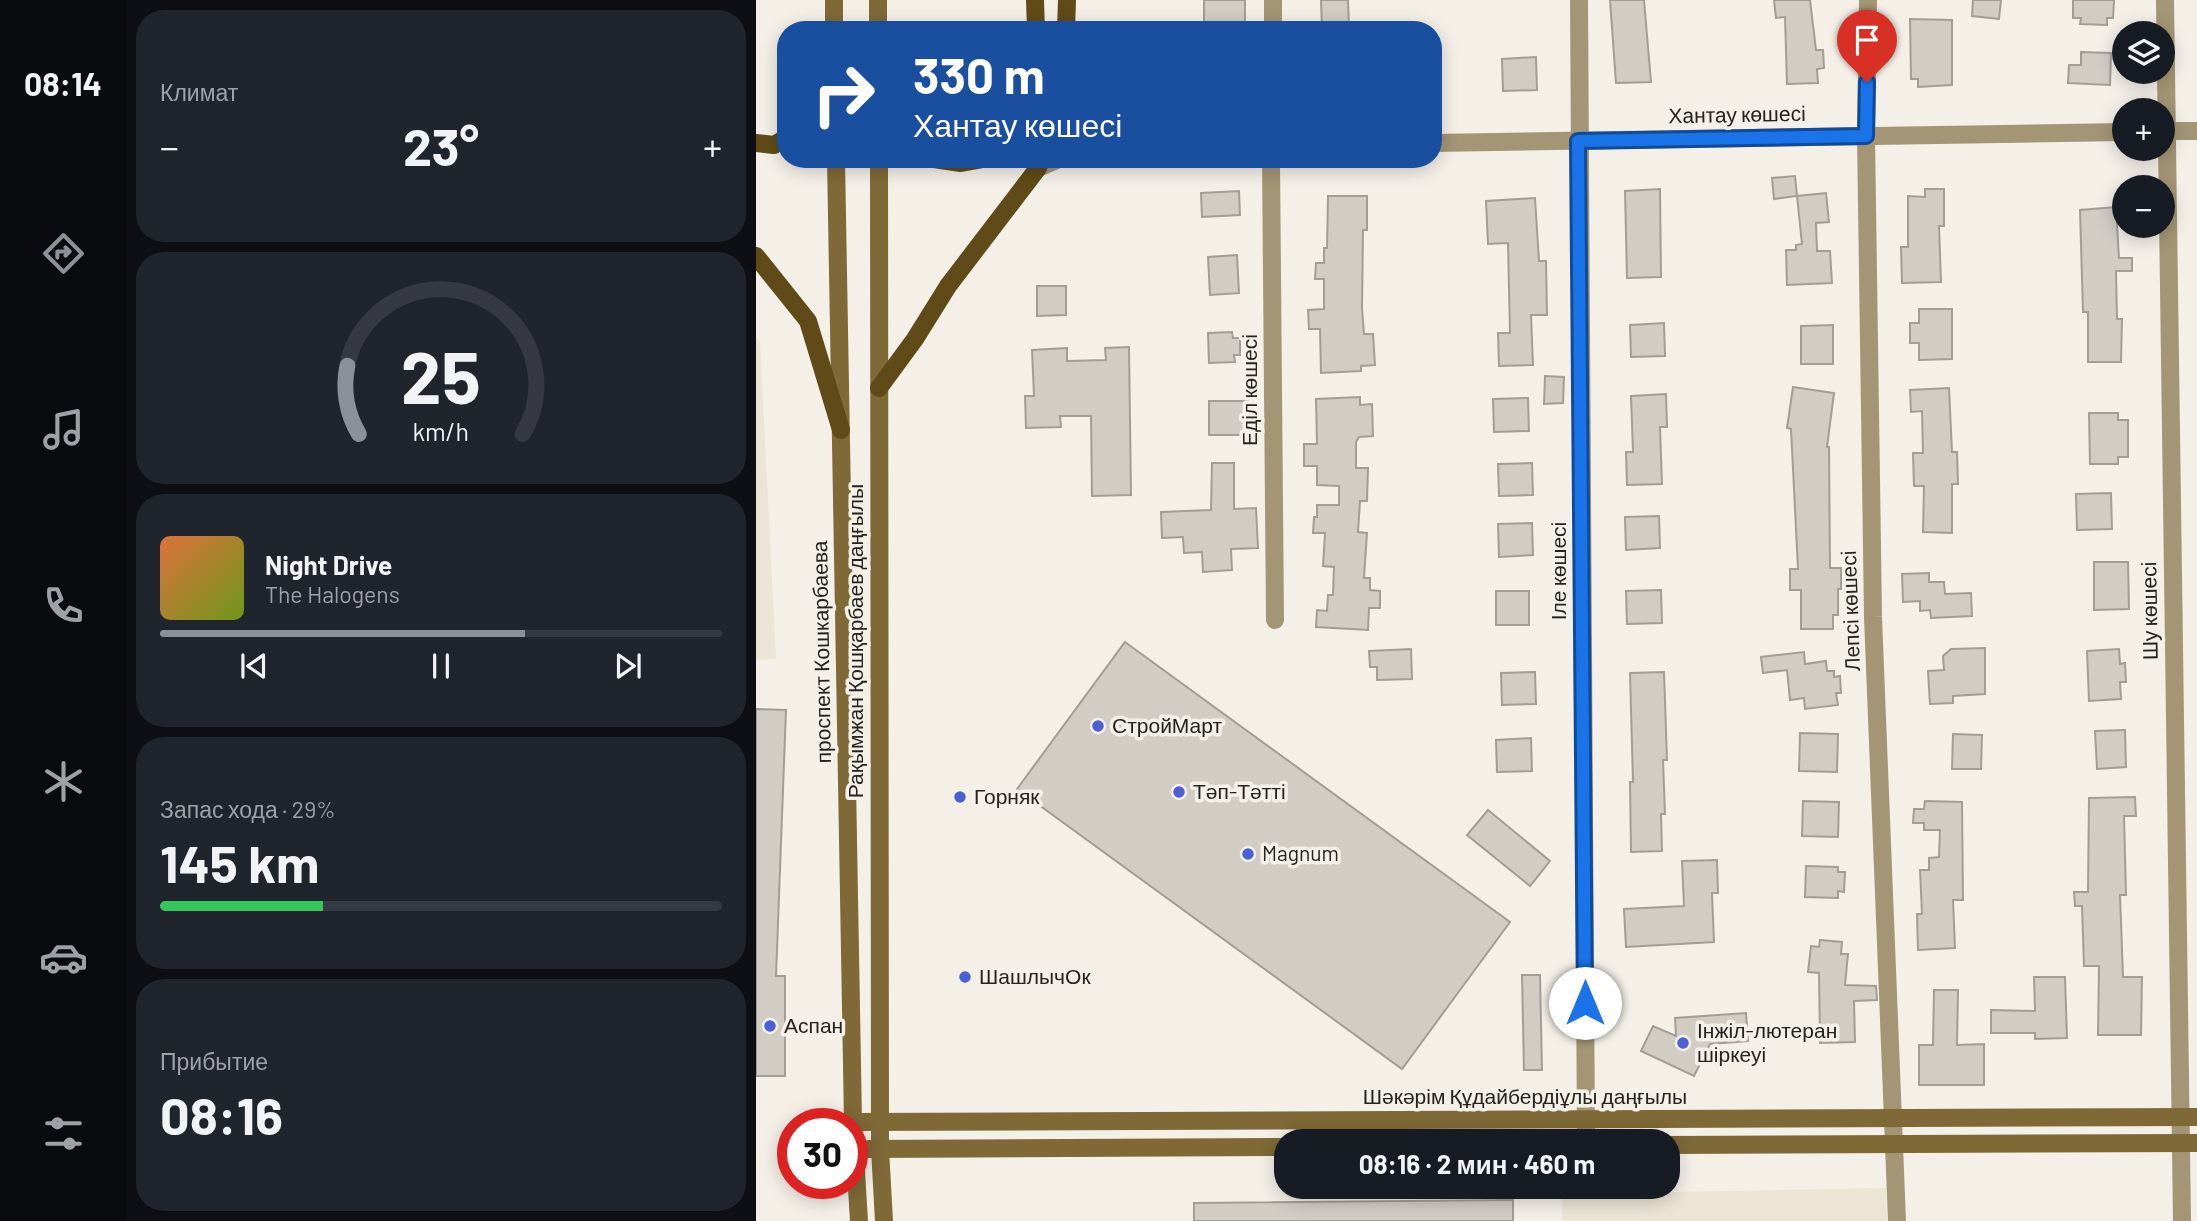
<!DOCTYPE html>
<html lang="ru">
<head>
<meta charset="utf-8">
<style>
  :root { --surface:#171b24; --page:#20242c; --text:#f1f3f6; --muted:#9ea1a6; --line:#363941; --accent:#8c9099 }
  body { margin:0; font-family:Barlow,sans-serif; background:var(--page); color:var(--text); height:100vh; display:flex; flex-direction:column; font-size:26px; white-space:nowrap }
  * { box-sizing:border-box; margin:0 }
  p { font-size:23px; color:var(--muted) }
  .icon { flex:none; width:38px; height:38px; fill:none; stroke:currentColor; stroke-width:2; stroke-linecap:round; stroke-linejoin:round }
  .map { position:relative; flex:1; overflow:hidden }
  .sheet { display:flex; flex-direction:column; gap:10px; padding:10px; background:#0d0f14; width:630px }
  .sheet>* { flex:none }
  .banner { position:absolute; left:21px; top:21px; width:665px; height:147px; border-radius:28px; box-shadow:0 4px 18px #0003; background:#1a4fa0; color:#fff; overflow:hidden }
  .buttons { position:absolute; left:1356px; top:21px; display:grid; gap:14px }
  .buttons a { display:grid; place-items:center; width:63px; height:63px; border-radius:50%; background:var(--surface); box-shadow:0 4px 18px #0003; font-size:35px }
  .speed { position:absolute; left:21px; top:1108px; display:flex; gap:14px; font-size:35px; font-weight:700; text-align:center }
  .speed>* { display:grid; place-content:center; width:91px; height:91px; border-radius:50%; background:var(--surface); box-shadow:0 4px 18px #0003; line-height:1 }
  .speed .limit { border:10px solid #d22; background:#fff; color:#111 }
  .pin { position:absolute; display:grid; place-items:center; width:60px; height:60px; color:#fff; margin:-72px -30px; border-radius:50% 50% 50% 0; rotate:-45deg; box-shadow:0 0 7px #0007 }
  .pin .icon { rotate:45deg }
  .me { position:absolute; width:77px; margin:-38px; rotate:0deg; stroke-linejoin:round; filter:drop-shadow(0 0 5px #0008) }
  .turn { display:flex; align-items:center; gap:24px; height:147px; padding:0 21px; font-size:32px }
  .turn .icon { width:91px; height:91px; stroke-width:2.5 }
  .turn b { display:block; font-size:49px; line-height:60px }
  .big { font-size:52px; font-weight:700; line-height:1.1 }
  .sheet .card { flex:1; display:flex; flex-direction:column; justify-content:center; gap:10px; min-width:0; padding:0 24px; border-radius:28px; background:var(--page) }
  .sheet .dial { align-items:center; gap:0 }
  .dial svg { height:182px; overflow:visible; fill:none; stroke:var(--line); stroke-width:7; stroke-linecap:round; text-anchor:middle }
  .dial text { fill:var(--text); stroke:none }
  .song { display:flex; align-items:center; gap:21px }
  .cover { width:84px; height:84px; border-radius:10px; background:linear-gradient(135deg,hsl(20 70% 55%),hsl(80 70% 35%)) }
  .played { height:7px; border-radius:4px; background:linear-gradient(90deg,var(--accent) 65%,var(--line) 65%) }
  .keys { display:flex; justify-content:space-around; direction:ltr }
  .heat { display:flex; justify-content:space-between; align-items:center; font-size:38px; direction:ltr }
  .charge { height:10px; border-radius:5px; background:linear-gradient(90deg,#34c759 29%,var(--line) 0) }
  .trip { position:absolute; left:518px; top:1129px; width:406px; height:70px; border-radius:28px; background:var(--surface); box-shadow:0 4px 18px #0003; font-weight:700; line-height:70px; text-align:center }
  main { display:flex; flex:1; min-height:0 }
  .tabs { display:flex; flex-direction:column; width:126px; justify-content:space-around; align-items:center; background:#090b0e; color:var(--muted) }
  .tabs .icon { width:49px; height:49px }
  .tabs .on { color:var(--accent) }
  .tabs b { font-size:32px; color:var(--text) }
  .map>svg:first-child { display:block }
  .built { fill:#ece5d6 }
  .building { fill:#d1cdc5; stroke:#a19e96; stroke-width:2 }
  .lines { fill:none; stroke-linecap:round; stroke-linejoin:round }
  .street { stroke:#a49575; stroke-width:18 }
  .secondary { stroke:#7e6937; stroke-width:18 }
  .primary { stroke:#604b18; stroke-width:18 }
  .route-casing { stroke:#114b97; stroke-width:18 }
  .route { stroke:#1a73e8; stroke-width:12 }
  .poi-dot { fill:#4a60d4; stroke:#f4f0e8; stroke-width:2.5 }
  .labels { text-anchor:middle; stroke-width:7; stroke-linejoin:round; paint-order:stroke }
  .street-label { font-size:21px; fill:#242320; stroke:#f4f0e8 }
  .poi-label { font-size:21px; fill:#242320; stroke:#f4f0e8; text-anchor:start }
</style>
</head>
<body>
<main>
<nav class="tabs">
<b>08:14</b>
<svg class="icon on" aria-label="directions" viewBox="0 0 24 24"><path d="M12 3l9 9-9 9-9-9zM9 14v-3h6M13 9l2 2-2 2"/></svg>
<svg class="icon" aria-label="music" viewBox="0 0 24 24"><path d="M9 18V5l10-2v13"/><circle cx="6" cy="18" r="3"/><circle cx="16" cy="16" r="3"/></svg>
<svg class="icon" aria-label="phone" viewBox="0 0 24 24"><path d="M5 4h4l2 5-3 2q2 4 5 5l2-3 5 2v4C11 20 4 13 5 4z"/></svg>
<svg class="icon" aria-label="climate" viewBox="0 0 24 24"><path d="M12 3v18M4 7l16 10M4 17L20 7"/></svg>
<svg class="icon" aria-label="car" viewBox="0 0 24 24"><path d="M5 17H2v-5l4-1 3-4h7l3 4 3 1v5h-3M9 17h6M6 11h13"/><circle cx="7" cy="17" r="2"/><circle cx="17" cy="17" r="2"/></svg>
<svg class="icon" aria-label="filters" viewBox="0 0 24 24"><path d="M4 7h16M4 17h16"/><circle cx="9" cy="7" r="2"/><circle cx="15" cy="17" r="2"/></svg>
</nav>
<section class="sheet">
<div class="card"><p>Климат</p>
<div class="heat"><a>−</a><b class="big">23°</b><a>+</a></div>
</div>
<div class="card dial"><svg viewBox="0 0 100 80">
<path d="M14 69A42 42 0 1 1 86 69"/>
<path d="M14 69A42 42 0 0 1 9 39" stroke="#8c9099"/>
<text x="50" y="56" font-size="32" font-weight="700">25</text>
<text x="50" y="72" font-size="11">km/h</text>
</svg></div>
<div class="card">
<div class="song"><i class="cover"></i><div><b>Night Drive</b><p>The Halogens</p></div></div>
<div class="played"></div>
<div class="keys"><svg class="icon" aria-label="previous" viewBox="0 0 24 24"><path d="M18 5L8 12l10 7zM5 5v14"/></svg><svg class="icon" aria-label="pause" viewBox="0 0 24 24"><path d="M8 5v14M16 5v14"/></svg><svg class="icon" aria-label="next" viewBox="0 0 24 24"><path d="M6 5l10 7-10 7zM19 5v14"/></svg></div>
</div>
<div class="card"><p>Запас хода · 29%</p><b class="big">145 km</b><div class="charge"></div></div>
<div class="card"><p>Прибытие</p><b class="big">08:16</b></div>
</section>
<div class="map">
<svg width="1441" height="1221" viewBox="0 0 1441 1221">
  <rect width="100%" height="100%" fill="#f4f0e8"/>
  <g class="built">
    <path d="M0 336 4 342 20 659 0 660Z"/>
    <path d="M1130 1188 1131 1221H806V1194Z"/>
  </g>
  <g class="building">
    <path d="M448 0H489V30H460V24H448Z"/>
    <path d="M565 0H592L593 28 566 29Z"/>
    <path d="M854 0H888L895 82 860 83Z"/>
    <path d="M1018 0H1054L1060 50H1067L1068 68 1061 69 1062 83 1031 84 1029 17 1020 18Z"/>
    <path d="M1217 0H1245L1243 19 1216 16Z"/>
    <path d="M1317 0H1358L1357 18H1351V25L1324 24 1325 18H1317Z"/>
    <path d="M1154 19 1196 20V85L1162 87V79H1155Z"/>
    <path d="M1325 52 1355 53 1354 85 1312 83 1313 65H1325Z"/>
    <path d="M780 57 781 90 747 91 746 59Z"/>
    <path d="M1039 176 1041 196 1018 199 1016 178Z"/>
    <path d="M904 189 905 277 871 278 869 191Z"/>
    <path d="M1169 189H1188V226H1183L1185 282 1146 283 1145 247H1152V196L1169 197Z"/>
    <path d="M483 191 484 215 446 217 445 193Z"/>
    <path d="M1070 193 1073 222 1060 223 1061 251H1074L1076 283 1031 285 1030 250H1040V245L1046 244 1041 196Z"/>
    <path d="M572 196H611V230H607L606 308 608 334H617L619 365 605 366V371L565 373 564 329H553L552 310 568 309V279H559L560 263H568V248H571Z"/>
    <path d="M779 198 783 261H790L791 315H775L777 365 743 366 742 333H754L752 243 732 244 730 201Z"/>
    <path d="M1360 207 1363 258H1376V271H1360L1361 319H1366L1365 362H1332V312H1327L1324 210Z"/>
    <path d="M481 255 483 293 454 295 452 257Z"/>
    <path d="M281 286H310V315L281 316Z"/>
    <path d="M1163 309H1196V359L1163 360V343H1154V323H1163Z"/>
    <path d="M908 323 909 356 875 357 874 325Z"/>
    <path d="M1077 325V364H1045V326Z"/>
    <path d="M476 332 477 338H484V355H478L479 362 453 363 452 333Z"/>
    <path d="M373 347 375 495 336 496 335 416H304L305 427 270 428 269 396H278L276 350 311 348V361L350 360 349 348Z"/>
    <path d="M789 376 808 377 807 403 788 404Z"/>
    <path d="M1037 387 1078 393 1071 447H1073L1074 568H1085V589H1082V615H1077V629H1045V590H1034V569H1042L1035 429 1031 428Z"/>
    <path d="M1193 388 1196 452H1201L1202 484H1196V533L1167 532 1168 486H1158L1157 453H1167L1166 411 1155 412 1154 390Z"/>
    <path d="M910 394 911 427H904L906 484 871 485 870 452H877L875 396Z"/>
    <path d="M604 397V405L616 404 617 436 603 437 600 442V468H612L611 501H604L602 532 611 533 608 578H614V590L624 591V608H613L612 630 560 627 561 610 571 611 572 595H577L578 567 567 566 569 533H557L558 517H561V505H583V486L561 485V466H548V444H561L560 399Z"/>
    <path d="M772 398 773 431 738 432 737 399Z"/>
    <path d="M453 401H492L491 410H498V424L491 423V435H453Z"/>
    <path d="M1333 413H1362V420H1372V457H1362V464H1334Z"/>
    <path d="M456 463H478V509L500 508 502 548 475 549 476 570 447 572 446 552 428 553 427 537 406 538 405 512 455 510Z"/>
    <path d="M776 463 777 495 743 496 742 464Z"/>
    <path d="M1355 493 1356 529 1321 530 1320 494Z"/>
    <path d="M903 516 904 548 870 550 869 517Z"/>
    <path d="M776 523 777 555 743 557 742 524Z"/>
    <path d="M1338 562H1372L1373 609 1338 610Z"/>
    <path d="M1173 573V582H1188L1189 594 1215 593 1216 616 1175 618 1174 610 1164 611V601L1147 602 1146 574Z"/>
    <path d="M905 590 906 623 871 624 870 591Z"/>
    <rect x="740" y="591" width="33" height="34"/>
    <path d="M369 642 754 922 646 1069 261 789Z"/>
    <path d="M1229 648V694L1197 696V703L1174 704 1172 671 1188 670 1187 656 1195 649Z"/>
    <path d="M655 649 656 679 621 680V667H614L613 651Z"/>
    <path d="M1363 649 1364 664 1369 663 1370 682H1364L1365 699 1333 701 1331 651Z"/>
    <path d="M1048 652 1049 664 1070 661 1071 671H1078V677L1084 676 1085 693H1080L1082 705 1049 709 1048 698 1034 700 1031 670 1007 673 1005 657Z"/>
    <path d="M779 672 780 704 746 705 745 673Z"/>
    <path d="M908 672 911 760H907L909 814H905L906 851 875 852 874 782H877L874 673Z"/>
    <path d="M0 709 30 710 20 976H29V1076H0Z"/>
    <path d="M1369 730 1370 767 1341 769 1339 731Z"/>
    <path d="M1044 733 1082 734 1081 772 1043 771Z"/>
    <path d="M1197 734 1226 735 1225 769H1196Z"/>
    <path d="M775 738 776 771 741 772 740 740Z"/>
    <path d="M1379 797 1380 816H1368L1370 895H1364L1367 977H1386L1385 1035H1342L1343 966H1328L1326 906H1319L1318 892H1332L1333 798Z"/>
    <path d="M1047 801 1083 802 1082 837 1046 836Z"/>
    <path d="M1169 801 1206 802 1207 900H1197L1199 948 1162 950 1161 914H1166L1164 870H1173V858L1183 857 1184 830H1168V823H1157L1158 809H1168Z"/>
    <path d="M732 810 794 861 774 886 711 835Z"/>
    <path d="M961 860 962 893H956L958 942 870 947 868 909 928 906 926 861Z"/>
    <path d="M1050 866 1082 867V872H1089L1088 892 1082 891V898L1049 897Z"/>
    <path d="M1064 940 1086 942 1085 954H1092L1089 985 1120 986 1121 1000 1098 1001 1099 1042 1064 1043 1063 973 1052 972 1055 946 1063 947Z"/>
    <path d="M766 975H784L786 1070H768Z"/>
    <path d="M1278 977H1309L1311 1038 1279 1039V1033H1235V1010L1279 1011Z"/>
    <path d="M1178 990H1202L1201 1045 1228 1044V1085H1163V1045H1177Z"/>
    <path d="M990 1013 992 1041 954 1044 938 1076 885 1051 897 1026 920 1036 919 1018Z"/>
    <path d="M757 1200V1221H438V1203Z"/>
  </g>
  <g class="lines">
    <g class="street">
      <path d="M823 0 830 1141"/>
      <path d="M1112 0 1110 136 1117 617 1141 1221"/>
      <path d="M1409 0 1426 1221"/>
      <path d="M517 30V0"/>
      <path d="M1407 131H1441"/>
      <path d="M677 143 1368 132"/>
      <path d="M515 159 519 620"/>
      <path d="M282 168 303 159"/>
    </g>
    <g class="secondary">
      <path d="M78 0V30"/>
      <path d="M122 0V30"/>
      <path d="M80 159 97 1122 103 1221"/>
      <path d="M123 159 124 1149 128 1221"/>
      <path d="M97 1122 1441 1117"/>
      <path d="M912 1145 1441 1143"/>
      <path d="M112 1149 530 1147"/>
    </g>
    <g class="primary">
      <path d="M279 0 280 30"/>
      <path d="M310 30 311 0"/>
      <path d="M0 143 18 145 30 138"/>
      <path d="M178 159 205 163 227 159"/>
      <path d="M0 256 52 321 85 430"/>
      <path d="M123 388 159 339 192 286 282 168 285 159"/>
    </g>
  </g>
  <g class="lines">
    <g class="route-casing">
      <path id="route" d="M829 1003 822 141 1110 136 1111 82"/>
    </g>
    <use href="#route" class="route"/>
  </g>
  <g class="poi-dot">
    <circle cx="342" cy="726" r="7"/>
    <circle cx="423" cy="792" r="7"/>
    <circle cx="204" cy="797" r="7"/>
    <circle cx="492" cy="854" r="7"/>
    <circle cx="209" cy="977" r="7"/>
    <circle cx="14" cy="1026" r="7"/>
    <circle cx="927" cy="1043" r="7"/>
  </g>
  <g class="labels">
    <g class="street-label">
      <text transform="translate(981 115) rotate(-1)" y="7">Хантау көшесі</text>
      <text transform="translate(494 390) rotate(-90)" y="7">Еділ көшесі</text>
      <text transform="translate(803 571) rotate(-90)" y="7">Іле көшесі</text>
      <text transform="translate(1095 611) rotate(-92)" y="7">Лепсі көшесі</text>
      <text transform="translate(1394 611) rotate(-91)" y="7">Шу көшесі</text>
      <text transform="translate(100 641) rotate(-90)" y="7">Рақымжан Қошқарбаев даңғылы</text>
      <text transform="translate(66 652) rotate(-91)" y="7">проспект Кошкарбаева</text>
      <text x="769" y="1104">Шәкәрім Құдайбердіұлы даңғылы</text>
    </g>
    <g class="poi-label">
      <text x="356" y="733">СтройМарт</text>
      <text x="437" y="799">Тәп-Тәтті</text>
      <text x="218" y="804">Горняк</text>
      <text x="506" y="861">Magnum</text>
      <text x="223" y="984">ШашлычОк</text>
      <text x="28" y="1033">Аспан</text>
      <text x="941" y="1038">Інжіл-лютеран<tspan x="941" dy="24">шіркеуі</tspan></text>
    </g>
  </g>
</svg>
<div class="buttons">
<a><svg class="icon" aria-label="layers" viewBox="0 0 24 24"><path d="M12 4l9 5-9 5-9-5zM3 14l9 5 9-5"/></svg></a>
<a>+</a>
<a>−</a>
</div>
<div class="speed"><div class="limit">30</div></div>
<div class="pin" style="left:1111px;top:82px;background:#d93025"><svg class="icon" aria-label="arrive" viewBox="0 0 24 24"><path d="M6 21V4h12l-3 4 3 4H6"/></svg></div>
<svg class="me" style="left:829px;top:1003px" viewBox="-20 -20 40 40"><circle r="19" fill="#fff"/><path d="M0-13L10 11 0 6-10 11z" fill="#1a73e8"/></svg>
<div class="trip">08:16 · 2 мин · 460 m</div>
<div class="banner">
<div class="turn"><svg class="icon" aria-label="right" viewBox="0 0 24 24"><path d="M7 20v-9h11M14 6l5 5-5 5"/></svg><div><b>330 m</b>Хантау көшесі</div></div>
</div>
</div>
</main>
</body>
</html>
